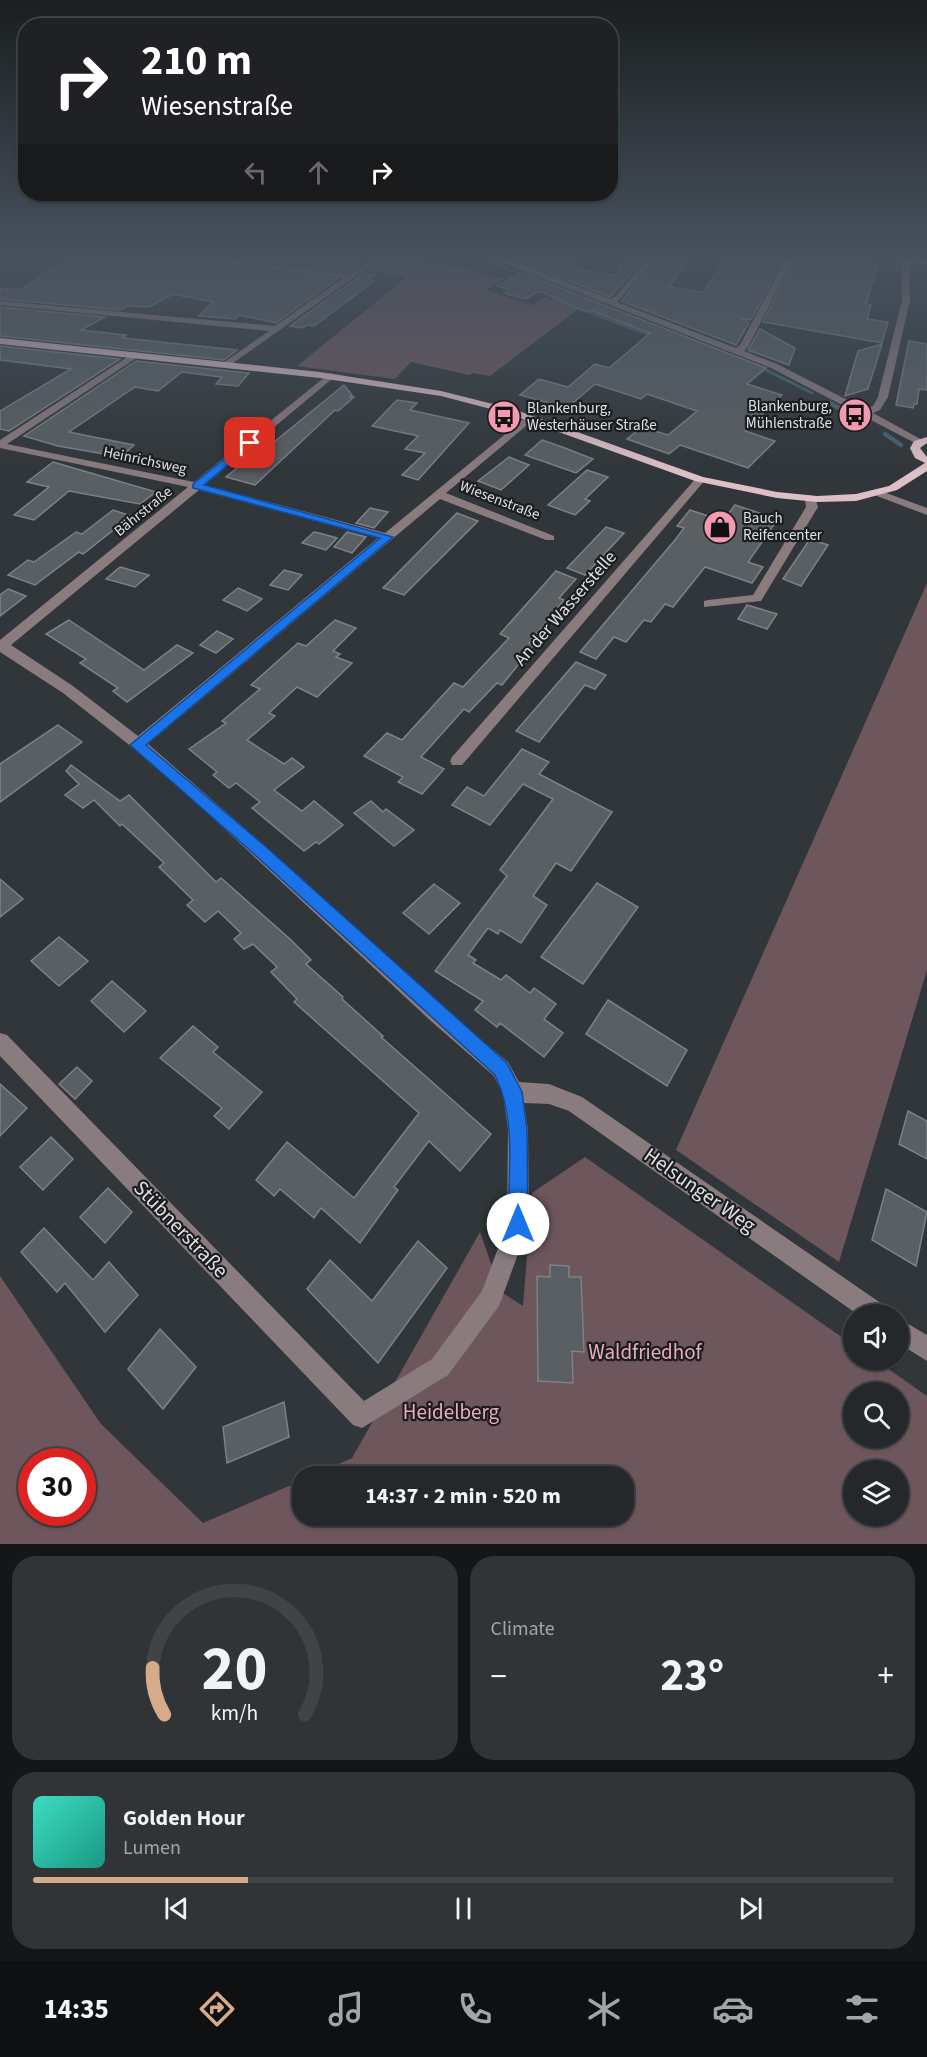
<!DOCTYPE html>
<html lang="en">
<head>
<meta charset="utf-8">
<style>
  :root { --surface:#24282b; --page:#303437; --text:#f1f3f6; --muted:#a3a6a9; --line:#414447; --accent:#d6ab8b }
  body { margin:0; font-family:"Source Sans 3",sans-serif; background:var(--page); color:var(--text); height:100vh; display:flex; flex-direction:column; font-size:22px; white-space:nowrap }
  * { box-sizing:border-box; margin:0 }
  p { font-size:20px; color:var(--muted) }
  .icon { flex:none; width:33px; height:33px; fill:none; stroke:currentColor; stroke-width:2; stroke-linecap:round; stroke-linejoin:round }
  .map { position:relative; height:1544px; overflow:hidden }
  .side { display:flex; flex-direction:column; gap:12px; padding:12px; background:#141618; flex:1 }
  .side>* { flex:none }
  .banner { position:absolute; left:18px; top:18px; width:600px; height:183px; border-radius:24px; box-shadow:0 2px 4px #0004,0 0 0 2px var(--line); background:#202124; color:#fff; overflow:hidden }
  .fabs { position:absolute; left:843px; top:1304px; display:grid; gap:12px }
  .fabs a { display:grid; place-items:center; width:66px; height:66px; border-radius:50%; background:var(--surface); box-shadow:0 2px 4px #0004,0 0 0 2px var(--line); font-size:30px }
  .speed { position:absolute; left:18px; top:1448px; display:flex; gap:12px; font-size:30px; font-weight:700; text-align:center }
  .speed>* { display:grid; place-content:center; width:78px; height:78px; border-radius:50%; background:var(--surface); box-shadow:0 2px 4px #0004,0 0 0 2px var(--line); line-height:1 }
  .speed .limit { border:9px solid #d22; background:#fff; color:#111 }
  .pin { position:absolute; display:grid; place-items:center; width:51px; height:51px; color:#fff; margin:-26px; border-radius:12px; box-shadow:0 3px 9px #0006 }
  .me { position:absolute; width:66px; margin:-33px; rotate:0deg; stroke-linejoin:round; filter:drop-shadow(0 0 4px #0008) }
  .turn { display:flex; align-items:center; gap:21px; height:126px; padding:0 24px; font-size:27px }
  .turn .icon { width:78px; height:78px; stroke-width:2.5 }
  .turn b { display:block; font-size:42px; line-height:51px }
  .lanes { display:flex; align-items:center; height:57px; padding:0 24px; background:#0003; justify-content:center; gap:30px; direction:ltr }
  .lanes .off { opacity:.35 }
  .big { font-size:45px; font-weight:700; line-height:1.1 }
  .side .card { flex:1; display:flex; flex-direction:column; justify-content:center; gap:9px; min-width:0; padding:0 21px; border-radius:24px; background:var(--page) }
  .side .dial { align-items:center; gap:0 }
  .dial svg { height:156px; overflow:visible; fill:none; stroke:var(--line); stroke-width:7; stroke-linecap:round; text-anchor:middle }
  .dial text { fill:var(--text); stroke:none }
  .song { display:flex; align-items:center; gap:18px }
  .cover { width:72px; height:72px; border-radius:9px; background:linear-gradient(135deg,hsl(170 70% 55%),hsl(170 70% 35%)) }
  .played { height:6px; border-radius:3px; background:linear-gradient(90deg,var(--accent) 25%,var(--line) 25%) }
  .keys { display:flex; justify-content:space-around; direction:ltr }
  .heat { display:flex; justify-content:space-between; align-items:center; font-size:33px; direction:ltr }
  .side .tiles { flex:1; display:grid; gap:12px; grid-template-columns:1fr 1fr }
  .card:last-child { grid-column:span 2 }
  .trip { position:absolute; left:292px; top:1466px; width:342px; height:60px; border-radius:24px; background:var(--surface); box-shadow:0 2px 4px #0004,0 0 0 2px var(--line); font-weight:700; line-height:60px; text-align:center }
  .tabs { display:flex; height:96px; justify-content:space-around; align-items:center; background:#0e1011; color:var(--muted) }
  .tabs .icon { width:42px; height:42px }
  .tabs .current { color:var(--accent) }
  .tabs b { font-size:27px; color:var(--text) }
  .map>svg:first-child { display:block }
  .green { fill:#6d575d; fill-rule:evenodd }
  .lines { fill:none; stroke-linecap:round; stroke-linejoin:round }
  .stream-far1 { stroke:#466272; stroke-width:3 }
  .stream { stroke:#466272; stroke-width:4.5 }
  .building { fill:#595f63; stroke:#7c8286; stroke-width:1.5 }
  .minor { fill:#8a7b7e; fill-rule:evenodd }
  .major { fill:#debfc7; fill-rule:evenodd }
  .route { fill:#1a73e8; stroke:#114b97; stroke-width:1.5 }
  .labels { text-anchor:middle; stroke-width:4.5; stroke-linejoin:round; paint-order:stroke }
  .far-poi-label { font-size:15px; fill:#dee1e4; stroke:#1b1d1f; text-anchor:start }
  .far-street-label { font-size:15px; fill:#dee1e4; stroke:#1b1d1f }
  .street-label { font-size:18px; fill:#dee1e4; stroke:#1b1d1f }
  .near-street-label { font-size:21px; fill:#dee1e4; stroke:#1b1d1f }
  .near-park-label { font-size:21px; fill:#e8acbc; stroke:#1b1d1f }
</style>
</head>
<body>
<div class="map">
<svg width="927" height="1544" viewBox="0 0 927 1544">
  <rect width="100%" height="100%" fill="#303639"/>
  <g class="green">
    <path d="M384 258C425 258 464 268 504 279L485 290 533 305 544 297 578 309 490 376 473 373 469 375 411 362 395 379 297 366 407 277 367 270Z"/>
    <path d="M927 583V970L839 1262 676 1150Z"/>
    <path d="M585 1157 853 1345 854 1359H874L927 1396V1544H0V1276L101 1424 203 1523 303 1480V1515H624V1476H312L352 1458 480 1232 501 1292 523 1306 532 1193ZM854 1392H898V1437H854ZM32 1461H82V1512H32ZM854 1470H898V1515H854Z"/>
  </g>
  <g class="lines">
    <g class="stream-far1">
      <path d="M470 259 490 262 526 276"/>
      <path d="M556 290 554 299 656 337"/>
      <path d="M758 366 812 393"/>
    </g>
    <g class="stream">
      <path d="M830 403 866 423"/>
      <path d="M885 434 901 445"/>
    </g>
  </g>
  <g class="building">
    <path d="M67 258H202L337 279 276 323 239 315 235 319 199 316 213 302 173 294 149 307 127 306 120 310 0 299V288L20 290Z"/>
    <path d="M239 258H326L362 263 348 273Z"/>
    <path d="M511 258H581L572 268 620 276 621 258H645L610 297Z"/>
    <path d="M658 258H691L669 287 703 292 726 258H784L751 320 741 319 749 323 736 345 621 301Z"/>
    <path d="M796 258H830L878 264 866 304 871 305 867 319 888 322 882 343 763 322Z"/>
    <path d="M364 273 375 275 368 280 374 281 314 326 307 325 302 328 290 326Z"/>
    <path d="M522 273 766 368 747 384 782 395 745 431 775 441 748 468 680 445 669 454 627 439 642 427 668 435 697 411 647 394 641 399 595 384 567 408 520 395 539 379 568 387 595 364 609 368 650 333 591 310 587 312 539 291 525 299 504 293 510 290 497 286Z"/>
    <path d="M0 307 105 317 81 330 126 335 123 338 237 350 224 360 0 336Z"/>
    <path d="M760 329 795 348 789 365 748 350Z"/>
    <path d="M909 341 927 344V390L919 389 917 404H914L913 408 896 405Z"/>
    <path d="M882 344 868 389 845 396 858 351Z"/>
    <path d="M0 346 120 359 9 431 0 429V411L71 369 0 360Z"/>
    <path d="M136 361 249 373 238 386 216 384 222 377 182 372 158 391 135 387 69 432 134 445 121 457 58 446 24 436Z"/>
    <path d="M344 385 352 395 350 397H354L338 411 335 410 255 485 226 477 259 450 263 451Z"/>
    <path d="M397 400 417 403 410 410 469 423 418 480 402 475 425 453 405 449 418 436 372 426Z"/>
    <path d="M542 440 565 448 593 459 576 473 525 455Z"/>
    <path d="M509 457 529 465 501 490 478 481Z"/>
    <path d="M53 462 156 492 140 504 69 491 34 520 14 515 49 487 27 482Z"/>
    <path d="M587 470 608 477 585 499 590 501 575 515 548 505Z"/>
    <path d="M735 505 778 519 748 562 763 567 752 583 705 567 673 607 665 604 651 622 644 620 626 642 614 637 596 659 580 652 675 540 684 528 677 526 690 510 723 521Z"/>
    <path d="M370 508 388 512 374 528 356 523Z"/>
    <path d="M113 510 131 516 83 554 79 552 35 585 8 575 28 560 34 562 76 532 82 534Z"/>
    <path d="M457 513 478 521 404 595 383 588Z"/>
    <path d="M606 527 624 533 585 575 567 568Z"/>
    <path d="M314 532 319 533 337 538 326 550 302 543Z"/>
    <path d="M347 532 366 537 352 553 334 547Z"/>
    <path d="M810 539 828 545 801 586 783 579Z"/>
    <path d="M120 567 149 575 135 587 106 579Z"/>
    <path d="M284 570 302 575 288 590 270 585Z"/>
    <path d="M556 571 576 579 559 598 564 600 529 643 534 645 502 685 497 683 469 712 464 709 421 757 444 769 422 794 398 782 403 777 364 756 387 733 402 740 454 683 463 687 509 638 500 634Z"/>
    <path d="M238 588 262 599 247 611 223 600Z"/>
    <path d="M8 589 26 596 0 616V595Z"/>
    <path d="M747 605 777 614 767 629 738 619Z"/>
    <path d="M69 620 144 670 177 645 193 653 127 702 113 691 118 688 80 663 86 659 46 634Z"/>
    <path d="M335 620 356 628 333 651 340 654 336 657 352 663 317 697 297 687 269 713 275 716 247 740 284 764 292 758 304 767 274 790 302 811 314 801 343 825 319 844 316 842 304 851 252 808 260 802 236 783 229 788 213 775 217 772 189 749 226 723 222 721 260 689 251 685 298 643 306 646Z"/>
    <path d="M217 631 233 639 216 653 200 645Z"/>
    <path d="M576 662 606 675 595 689 585 685 539 742 516 731Z"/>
    <path d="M58 725 82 742 0 802V764Z"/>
    <path d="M522 749 549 762 539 774 612 812 571 871 556 863 533 896 547 905 521 943 500 930 498 934 488 928 468 955 476 960 473 963 501 980 506 975 530 993 534 988 556 1004 544 1019 563 1033 544 1057 500 1023 497 1027 475 1010 483 1001 435 971 507 876 500 870 553 799 523 784 490 825 452 805 467 787 484 796Z"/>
    <path d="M71 765 120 801 129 795 216 882 221 878 290 939 311 960 306 964 343 997 342 999 383 1036 381 1037 491 1134 460 1171 429 1141 394 1187 398 1190 360 1243 321 1208 314 1218 280 1189 274 1196 256 1180 287 1142 354 1198 419 1113 294 1002 297 999 271 972 277 967 253 944 244 949 234 939 241 933 218 911 205 922 187 905 193 900 159 867 164 863 122 824 120 826 94 800 83 808 65 795 79 784 66 771Z"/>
    <path d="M371 801 383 812 386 809 414 830 394 846 354 813Z"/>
    <path d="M0 879 23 899 0 917Z"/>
    <path d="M597 883 638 907 583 984 541 957Z"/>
    <path d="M434 884 460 903 429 934 403 913Z"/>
    <path d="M59 937 88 961 59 986 31 961Z"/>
    <path d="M112 981 146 1011 124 1032 91 1001Z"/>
    <path d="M608 1000 687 1050 667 1086 586 1034Z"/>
    <path d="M193 1026 218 1047 213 1052 262 1092 229 1129 214 1116 222 1108 160 1058Z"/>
    <path d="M77 1067 92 1081 75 1099 59 1084Z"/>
    <path d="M0 1084 27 1108 0 1136Z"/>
    <path d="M908 1111 927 1121V1159L899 1144Z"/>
    <path d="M51 1137 73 1159 43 1190 20 1167Z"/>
    <path d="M108 1188 132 1212 105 1243 80 1217Z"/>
    <path d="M886 1189 927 1212 916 1266 872 1240Z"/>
    <path d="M44 1228 93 1280 109 1262 138 1295 105 1332 65 1283 57 1292 21 1252Z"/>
    <path d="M418 1241 447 1268 378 1363 307 1289 330 1260 372 1301Z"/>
    <path d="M550 1265 569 1266V1277H581L584 1352 572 1351 573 1383 538 1381 537 1276 550 1277Z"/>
    <path d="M160 1329 196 1367 163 1409 128 1369Z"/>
    <path d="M284 1402 289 1437 227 1463 223 1427Z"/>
  </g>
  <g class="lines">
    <g class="minor">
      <path d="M204 258H223L349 275 372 258H381L226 368 223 367V363L269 331 0 305V301L275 326 343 278Z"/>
      <path d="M482 258 508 259 610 299 615 297 648 258H656L617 302 736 348 740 345 786 258H794L748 347 744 351 777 364 865 409 873 406 878 397 902 300 901 262 865 258 927 260V264L909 263 910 300 888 397 880 410 873 413 926 442 917 444 771 368 503 263Z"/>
      <path d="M135 352 138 353V357L7 444 194 482 330 373 333 374V378L205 485 385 533 526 417H532V421L446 493 554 536V540H546L440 499 148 744 263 844 445 1010 508 1062 519 1082 549 1084 582 1097 885 1306 889 1314H857L569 1111 549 1104 524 1103 528 1130 529 1224 499 1306 448 1375 362 1428 353 1425 0 1056V1033L7 1035 364 1401 432 1359 482 1291 507 1224 508 1130 503 1094 494 1076 432 1022 190 797 128 744 63 693 0 652V640L188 487 0 448V440ZM199 490 378 538 138 736 73 686 11 645Z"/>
      <path d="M697 477 706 479 462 765H452L450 761 452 757Z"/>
      <path d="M881 491 927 508V515L877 496V492Z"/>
      <path d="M810 495 815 498 818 507 761 601 704 607V601L708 600 753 595 806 507 805 498Z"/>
      <path d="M898 1318 927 1335V1361L898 1343Z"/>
    </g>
    <path class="major" d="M0 338 320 372 441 391 513 409 703 477 777 492 817 496 856 494 889 486 925 463 915 458 910 448 914 441 927 437V443L920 448 927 457V471L897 490 856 501 817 502 777 498 695 481 506 413 441 396 320 378 0 344Z"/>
  </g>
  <linearGradient id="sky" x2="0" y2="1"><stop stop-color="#1a1e1f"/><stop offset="0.54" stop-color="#48525f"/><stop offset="1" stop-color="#48525f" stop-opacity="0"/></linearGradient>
  <rect width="927" height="474" fill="url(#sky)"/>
  <path class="route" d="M247 441 254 443 204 485 393 537 146 745 265 846 507 1063 522 1092 527 1130 528 1224 525 1231 518 1234 511 1231 508 1224C508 1176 517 1119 495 1075L254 854 130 745 380 538 193 488V484Z"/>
  <defs>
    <g id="bus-disc" transform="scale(1.725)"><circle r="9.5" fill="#f19ab2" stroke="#1b1d1f"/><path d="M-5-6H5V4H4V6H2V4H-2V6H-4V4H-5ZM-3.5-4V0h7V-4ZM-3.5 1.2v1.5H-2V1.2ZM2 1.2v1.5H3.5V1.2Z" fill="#111"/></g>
    <g id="shop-disc" transform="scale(1.725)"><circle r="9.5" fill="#f19ab2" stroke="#1b1d1f"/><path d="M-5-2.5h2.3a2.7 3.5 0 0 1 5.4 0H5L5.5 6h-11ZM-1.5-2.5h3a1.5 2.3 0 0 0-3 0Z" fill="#111"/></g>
  </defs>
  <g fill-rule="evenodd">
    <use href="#bus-disc" x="855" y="415"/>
    <use href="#bus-disc" x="504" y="417"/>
    <use href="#shop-disc" x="720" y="527"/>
  </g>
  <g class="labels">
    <g class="far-poi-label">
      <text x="832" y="411" text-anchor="end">Blankenburg,<tspan x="832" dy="17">Mühlenstraße</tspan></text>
      <text x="527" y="413">Blankenburg,<tspan x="527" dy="17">Westerhäuser Straße</tspan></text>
      <text x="743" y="523">Bauch<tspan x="743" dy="17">Reifencenter</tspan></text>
    </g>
    <g class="far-street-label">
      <text transform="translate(145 460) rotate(12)" y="5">Heinrichsweg</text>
      <text transform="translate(500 500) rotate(21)" y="5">Wiesenstraße</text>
      <text transform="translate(143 511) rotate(-39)" y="5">Bährstraße</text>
    </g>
    <g class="street-label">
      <text transform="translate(565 608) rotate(-49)" y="6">An der Wasserstelle</text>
    </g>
    <g class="near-street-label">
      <text transform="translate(700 1190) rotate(35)" y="7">Helsunger Weg</text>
      <text transform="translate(181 1229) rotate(46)" y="7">Stübnerstraße</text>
    </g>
    <g class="near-park-label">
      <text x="645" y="1359">Waldfriedhof</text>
      <text x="451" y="1419">Heidelberg</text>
    </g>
  </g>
</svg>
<div class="fabs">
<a><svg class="icon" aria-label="sound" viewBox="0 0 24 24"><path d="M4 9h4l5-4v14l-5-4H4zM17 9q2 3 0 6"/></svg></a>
<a><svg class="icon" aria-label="search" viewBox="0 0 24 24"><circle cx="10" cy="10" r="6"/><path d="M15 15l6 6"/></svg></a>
<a><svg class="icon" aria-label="layers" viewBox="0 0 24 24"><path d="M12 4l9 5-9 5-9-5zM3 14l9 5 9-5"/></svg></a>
</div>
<div class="speed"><div class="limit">30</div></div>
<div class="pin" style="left:250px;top:443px;background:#d93025"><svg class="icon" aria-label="arrive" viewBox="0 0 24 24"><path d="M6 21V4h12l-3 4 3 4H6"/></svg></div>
<svg class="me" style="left:518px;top:1224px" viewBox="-20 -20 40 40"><circle r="19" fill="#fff"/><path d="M0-13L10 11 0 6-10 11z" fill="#1a73e8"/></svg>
<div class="trip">14:37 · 2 min · 520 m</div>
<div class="banner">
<div class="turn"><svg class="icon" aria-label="right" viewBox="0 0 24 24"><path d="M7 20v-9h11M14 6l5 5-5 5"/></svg><div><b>210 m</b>Wiesenstraße</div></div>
<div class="lanes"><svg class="icon off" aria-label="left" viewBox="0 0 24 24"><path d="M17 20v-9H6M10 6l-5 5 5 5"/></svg><svg class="icon off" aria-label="ahead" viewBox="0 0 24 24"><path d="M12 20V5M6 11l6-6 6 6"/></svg><svg class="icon" aria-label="right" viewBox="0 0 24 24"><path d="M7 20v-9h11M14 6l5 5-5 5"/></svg></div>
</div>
</div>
<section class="side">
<div class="tiles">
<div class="card dial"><svg viewBox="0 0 100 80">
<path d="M14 69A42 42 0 1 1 86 69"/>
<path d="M14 69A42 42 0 0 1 8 45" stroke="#d6ab8b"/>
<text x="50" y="56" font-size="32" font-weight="700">20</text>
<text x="50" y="72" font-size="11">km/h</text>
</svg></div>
<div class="card"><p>Climate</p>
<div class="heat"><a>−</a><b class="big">23°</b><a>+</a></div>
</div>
<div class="card">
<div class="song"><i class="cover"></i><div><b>Golden Hour</b><p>Lumen</p></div></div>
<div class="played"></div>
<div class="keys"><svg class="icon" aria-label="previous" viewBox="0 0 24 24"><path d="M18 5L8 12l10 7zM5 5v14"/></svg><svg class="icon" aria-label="pause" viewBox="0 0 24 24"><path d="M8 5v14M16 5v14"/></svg><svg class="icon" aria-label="next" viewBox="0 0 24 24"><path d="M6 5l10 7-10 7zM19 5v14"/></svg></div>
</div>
</div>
</section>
<nav class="tabs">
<b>14:35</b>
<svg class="icon current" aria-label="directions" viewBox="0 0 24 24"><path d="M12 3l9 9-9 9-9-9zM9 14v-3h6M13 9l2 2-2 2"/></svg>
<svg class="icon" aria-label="music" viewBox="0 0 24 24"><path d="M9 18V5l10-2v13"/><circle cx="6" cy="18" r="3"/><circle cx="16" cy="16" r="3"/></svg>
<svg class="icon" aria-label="phone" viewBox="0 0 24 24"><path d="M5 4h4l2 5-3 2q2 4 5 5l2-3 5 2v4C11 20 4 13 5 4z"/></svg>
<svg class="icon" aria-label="climate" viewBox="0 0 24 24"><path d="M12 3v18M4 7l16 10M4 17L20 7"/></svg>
<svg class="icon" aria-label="car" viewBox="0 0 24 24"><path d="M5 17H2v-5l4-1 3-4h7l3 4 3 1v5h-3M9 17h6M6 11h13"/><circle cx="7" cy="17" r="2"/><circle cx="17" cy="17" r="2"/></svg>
<svg class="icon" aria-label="filters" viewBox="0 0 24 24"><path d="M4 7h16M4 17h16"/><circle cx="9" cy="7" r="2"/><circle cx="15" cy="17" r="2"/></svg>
</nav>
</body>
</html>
